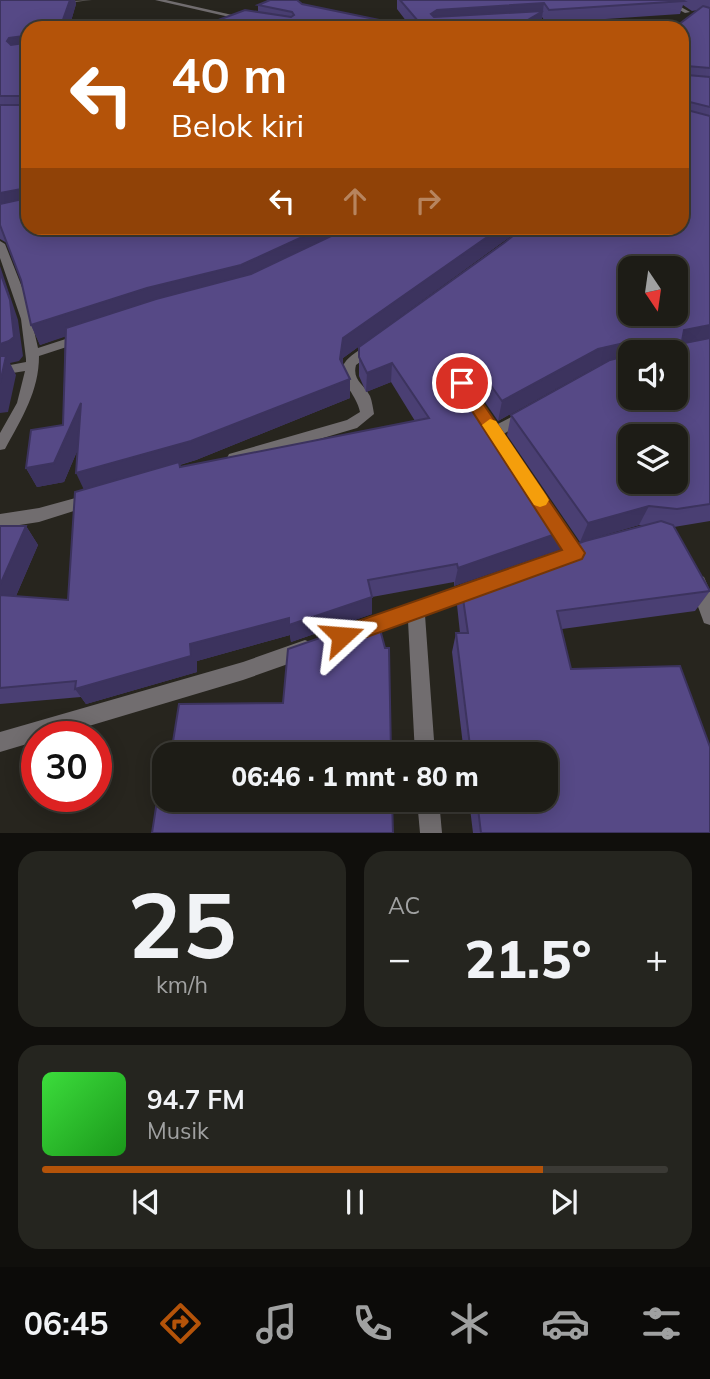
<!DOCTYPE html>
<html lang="id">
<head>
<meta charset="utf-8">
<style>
  :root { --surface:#1d1c16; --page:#25251f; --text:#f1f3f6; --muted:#a0a1a1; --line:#3b3a35; --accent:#b45309 }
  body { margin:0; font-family:Mulish,sans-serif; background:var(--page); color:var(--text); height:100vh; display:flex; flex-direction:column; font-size:26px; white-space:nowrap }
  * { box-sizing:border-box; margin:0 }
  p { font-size:23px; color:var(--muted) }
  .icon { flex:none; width:38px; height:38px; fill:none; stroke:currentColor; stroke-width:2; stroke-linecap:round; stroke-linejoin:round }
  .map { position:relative; height:833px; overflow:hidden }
  .side { display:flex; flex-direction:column; gap:18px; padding:18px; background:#100f0c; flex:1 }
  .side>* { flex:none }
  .banner { position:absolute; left:21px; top:21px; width:668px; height:214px; border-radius:21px; box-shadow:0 4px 18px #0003,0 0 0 2px var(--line); background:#b45309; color:#fff; overflow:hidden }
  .needle { width:46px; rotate:167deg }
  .buttons { position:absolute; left:618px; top:256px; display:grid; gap:14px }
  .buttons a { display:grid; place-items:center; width:70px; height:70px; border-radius:14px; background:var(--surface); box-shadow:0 4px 18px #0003,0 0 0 2px var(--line); font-size:35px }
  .speed { position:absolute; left:21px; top:721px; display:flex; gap:14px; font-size:35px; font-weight:700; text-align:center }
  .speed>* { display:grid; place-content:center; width:91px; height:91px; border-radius:50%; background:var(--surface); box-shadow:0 4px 18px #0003,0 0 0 2px var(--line); line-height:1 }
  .speed .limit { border:10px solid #d22; background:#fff; color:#111 }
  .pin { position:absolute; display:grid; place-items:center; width:60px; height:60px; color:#fff; margin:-30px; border:4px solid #fff; border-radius:50%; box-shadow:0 2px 7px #0007 }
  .me { position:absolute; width:77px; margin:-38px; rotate:71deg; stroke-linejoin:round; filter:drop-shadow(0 0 5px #0008) }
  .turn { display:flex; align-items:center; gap:24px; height:147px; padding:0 35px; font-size:32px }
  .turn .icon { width:91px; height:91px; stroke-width:2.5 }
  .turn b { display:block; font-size:49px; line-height:60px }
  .lanes { display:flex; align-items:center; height:66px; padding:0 35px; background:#0003; justify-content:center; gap:35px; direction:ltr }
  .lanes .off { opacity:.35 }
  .big { font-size:52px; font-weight:800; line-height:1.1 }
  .side .tile { flex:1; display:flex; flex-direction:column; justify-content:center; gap:10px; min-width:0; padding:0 24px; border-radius:21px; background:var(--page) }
  .side .dial { align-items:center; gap:0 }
  .dial b { font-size:91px; line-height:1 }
  .song { display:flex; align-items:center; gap:21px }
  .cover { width:84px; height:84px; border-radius:10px; background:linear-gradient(135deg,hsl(120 70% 55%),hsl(120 70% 35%)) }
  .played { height:7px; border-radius:4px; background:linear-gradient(90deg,var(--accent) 80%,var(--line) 80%) }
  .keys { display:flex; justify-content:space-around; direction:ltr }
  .heat { display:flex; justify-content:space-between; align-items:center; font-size:38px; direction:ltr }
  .side .tiles { flex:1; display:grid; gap:18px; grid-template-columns:1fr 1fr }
  .tile:last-child { grid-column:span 2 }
  .trip { position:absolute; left:152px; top:742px; width:406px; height:70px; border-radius:21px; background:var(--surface); box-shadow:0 4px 18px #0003,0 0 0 2px var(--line); font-weight:800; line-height:70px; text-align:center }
  .tabs { display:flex; height:112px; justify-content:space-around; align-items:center; background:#0c0b09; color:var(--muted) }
  .tabs .icon { width:49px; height:49px }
  .tabs .current { color:var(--accent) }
  .tabs b { font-size:32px; color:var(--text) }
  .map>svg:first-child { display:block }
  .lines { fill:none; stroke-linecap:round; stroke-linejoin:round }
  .service { fill:#716d6f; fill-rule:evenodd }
  .minor { fill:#716d6f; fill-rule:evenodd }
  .tertiary { fill:#716d6f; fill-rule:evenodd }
  .wall { fill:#4a3f73; fill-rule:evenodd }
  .shaded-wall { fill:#3c335e }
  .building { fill:#564986; stroke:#3c335e; stroke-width:2; fill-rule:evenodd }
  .route { fill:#b45309; stroke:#753606; stroke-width:2 }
  .slow { fill:#f59e0b }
</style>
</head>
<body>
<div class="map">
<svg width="710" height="833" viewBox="0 0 710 833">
  <rect width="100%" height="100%" fill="#27251e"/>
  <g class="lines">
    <g class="service">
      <path d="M92 0 56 4 53 2Z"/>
      <path d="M661 0H668L690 12 685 13Z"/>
      <path d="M626 22 628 25 616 28 617 27Z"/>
    </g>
    <g class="minor">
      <path d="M0 241 5 244 27 300 38 348 81 334 87 338 85 341 39 356C39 391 22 418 5 449L0 450V433L17 403 25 371 0 375V367L26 362V359L21 319 0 258Z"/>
      <path d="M375 341 379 342 381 345 379 348 356 365C352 380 364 384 370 396 372 401 373 408 374 414L357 428 234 464 229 462 227 458 229 454 347 420 360 412C355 387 325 374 355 353 362 348 368 344 375 341Z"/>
      <path d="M525 410 532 415 530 419 500 436H490L488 432 490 428Z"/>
      <path d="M90 494 96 496 98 500 96 504 39 522 0 528V514L39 508Z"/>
      <path d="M555 515 561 517 581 548 583 553 581 558C565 564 557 538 549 527L547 522 549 517Z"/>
      <path d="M698 574 704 577 710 591V625L704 623 689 582 692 577Z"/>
      <path d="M476 581 482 583 485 589 482 595 425 615 435 754H415L408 621 363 638 357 635 354 629 357 623Z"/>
      <path d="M305 640 312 643 314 649 312 655 305 658 243 680 52 737H37V741L0 752V732L243 662Z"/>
      <path d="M417 800H439L442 833H420Z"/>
    </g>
    <path class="tertiary" d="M155 0H166L250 19 247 21Z"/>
  </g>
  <path class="wall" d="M0 0H75L76 4 69 28H28V228H522L343 358V364L350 398 196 460 180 465V467L415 421 391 382 366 392 359 376V347L682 228V28L698 10 692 11 683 5 680 14 546 23 542 17 541 25 535 28H197L258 12V5L302 4 410 26 397 9V0H710V521L674 527 710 591 695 611 562 629 571 669 710 833H473L469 800H546V754H464L452 652 456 633H460L457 605 461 585 644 526 639 525 580 542 507 435 511 415 597 368 592 369 498 421 469 379 465 377 567 530 560 549 454 586V582L372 597V614L291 642 290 635 197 661V672L86 704 81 697 0 704V526H26L38 545 16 596 68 600 84 490 78 449 64 482 37 487 26 468 63 425 65 336 40 345 31 325 21 280 7 243 0 239ZM630 352H676L630 397Z"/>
  <g class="shaded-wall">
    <path d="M70 0H75L76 4 69 28H60Z"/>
    <path d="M544 3 541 25 535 28H514L436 23 431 14 437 10Z"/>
    <path d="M25 36 28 45 11 56 7 41 9 38Z"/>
    <path d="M21 189 27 206 0 212V193Z"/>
    <path d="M322 228H361L244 284 152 308 40 345 31 325Z"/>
    <path d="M500 228H522L343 358 341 378 340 359 343 338Z"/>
    <path d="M0 266 18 320 23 356 19 361 10 363 16 375 8 412 0 413Z"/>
    <path d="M710 325V341L675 349 684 330Z"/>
    <path d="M637 340 632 352H630L629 359 592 369 498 421 502 401 598 349Z"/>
    <path d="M463 356 460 376 455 363Z"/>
    <path d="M392 363 391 382 366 392 367 373Z"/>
    <path d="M350 379V398L196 460 85 492 76 473Z"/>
    <path d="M81 403 89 423 64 482 37 487 26 468Z"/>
    <path d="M649 506 639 525 580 542 588 523Z"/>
    <path d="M26 526 38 545 9 612 0 600V585Z"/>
    <path d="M567 530 560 549 454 586 458 568Z"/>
    <path d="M372 597V614L291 642 290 635 197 661V672L86 704 75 689 190 644Z"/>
  </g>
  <g class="building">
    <path d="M0 0H70L60 28H28V228H322L241 265 147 288 31 325 21 280 0 225V204L23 199 24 191 21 189 0 193V105H24L23 96H0ZM25 36V43L11 45 7 41 9 38Z"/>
    <path d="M270 0H297L302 4 418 28H197L245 10 291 17 294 15 292 12 258 5Z"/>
    <path d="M400 0H682L684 1 549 10 544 3 437 10 431 14 434 17 543 11 514 28H424Z"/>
    <path d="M703 6 710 8V68L687 66 684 73 687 75 710 77V107L686 101 687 110 710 116V325L684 330 682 341 685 343 710 338V504L677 509 649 506 588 523 511 415 610 360 630 355V397H676V352H639L640 343 637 340 598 349 502 401 472 359 463 356 455 363 567 530 458 568 457 564 368 580 372 597 289 625V618L190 644 191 656 75 689 76 681 0 688V595L68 600 75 492 179 462 180 467 429 418 392 363 367 373 359 357V347L504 243 523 228H682V28H674ZM630 268H676V313H630ZM630 436H676V481H630Z"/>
    <path d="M348 228H500L343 338 340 359 350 379 191 441 76 473 81 403 54 463 26 468 31 430 63 425 66 328 156 299 251 274Z"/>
    <path d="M0 272 10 300 14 337 9 341 0 344Z"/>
    <path d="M0 356H6L0 383Z"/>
    <path d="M661 521 673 525 710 591 557 611 571 669 680 666 710 747V833H481L477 800H546V754H471L456 633H468L461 585 585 541Z"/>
    <path d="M0 526H26L0 585Z"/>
    <path d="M377 618 385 648H389L391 754H171L179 704 283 703 288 649Z"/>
    <path d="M159 788H164V800H392L393 833H152Z"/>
  </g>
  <path class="route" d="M462 378 467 380 585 553 582 559 342 646 335 643 331 636 335 629 562 550 454 383Z"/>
  <path class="slow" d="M490 419 496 421 546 495 549 500 546 505 540 507 534 505 482 425Z"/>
</svg>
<div class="buttons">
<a><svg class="needle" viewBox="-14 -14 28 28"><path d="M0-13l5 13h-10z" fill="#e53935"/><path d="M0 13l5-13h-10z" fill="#a0a1a1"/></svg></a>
<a><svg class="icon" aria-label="sound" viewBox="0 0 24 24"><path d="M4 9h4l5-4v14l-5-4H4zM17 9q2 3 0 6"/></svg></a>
<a><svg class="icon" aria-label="layers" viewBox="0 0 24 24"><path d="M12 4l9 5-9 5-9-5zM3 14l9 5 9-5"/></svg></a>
</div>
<div class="speed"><div class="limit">30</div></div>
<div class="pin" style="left:462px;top:383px;background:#d93025"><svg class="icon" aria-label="arrive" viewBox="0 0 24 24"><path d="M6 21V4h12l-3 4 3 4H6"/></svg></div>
<svg class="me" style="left:342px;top:636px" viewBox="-20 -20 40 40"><path d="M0-17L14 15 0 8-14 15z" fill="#b45309" stroke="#fff" stroke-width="4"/></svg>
<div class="trip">06:46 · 1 mnt · 80 m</div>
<div class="banner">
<div class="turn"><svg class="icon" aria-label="left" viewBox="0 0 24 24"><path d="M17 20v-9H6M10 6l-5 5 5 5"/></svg><div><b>40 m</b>Belok kiri</div></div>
<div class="lanes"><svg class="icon" aria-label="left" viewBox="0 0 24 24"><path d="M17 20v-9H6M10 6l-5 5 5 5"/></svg><svg class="icon off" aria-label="ahead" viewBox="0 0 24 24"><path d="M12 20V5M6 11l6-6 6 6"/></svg><svg class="icon off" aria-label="right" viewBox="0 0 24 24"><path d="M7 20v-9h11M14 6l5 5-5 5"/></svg></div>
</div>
</div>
<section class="side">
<div class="tiles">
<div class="tile dial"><b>25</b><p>km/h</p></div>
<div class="tile"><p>AC</p>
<div class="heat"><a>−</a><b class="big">21.5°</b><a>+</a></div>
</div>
<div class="tile">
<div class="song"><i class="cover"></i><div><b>94.7 FM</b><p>Musik</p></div></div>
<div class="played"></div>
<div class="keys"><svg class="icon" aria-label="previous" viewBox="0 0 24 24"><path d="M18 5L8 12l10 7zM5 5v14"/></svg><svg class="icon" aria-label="pause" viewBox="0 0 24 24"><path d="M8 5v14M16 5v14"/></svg><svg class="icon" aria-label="next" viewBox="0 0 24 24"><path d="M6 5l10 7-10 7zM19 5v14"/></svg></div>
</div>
</div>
</section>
<nav class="tabs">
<b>06:45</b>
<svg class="icon current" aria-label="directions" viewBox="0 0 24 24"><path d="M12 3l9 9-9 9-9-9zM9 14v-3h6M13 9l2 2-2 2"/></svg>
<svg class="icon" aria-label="music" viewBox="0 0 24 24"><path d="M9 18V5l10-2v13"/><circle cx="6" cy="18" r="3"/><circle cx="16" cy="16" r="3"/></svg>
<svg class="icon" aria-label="phone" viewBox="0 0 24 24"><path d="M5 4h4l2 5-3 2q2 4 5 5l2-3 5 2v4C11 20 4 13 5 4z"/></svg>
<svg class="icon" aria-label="climate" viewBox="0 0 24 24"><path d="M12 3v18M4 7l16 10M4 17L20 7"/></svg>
<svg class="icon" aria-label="car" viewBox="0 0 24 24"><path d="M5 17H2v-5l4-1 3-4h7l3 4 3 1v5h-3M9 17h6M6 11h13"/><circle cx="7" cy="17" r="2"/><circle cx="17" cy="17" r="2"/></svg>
<svg class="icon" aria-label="filters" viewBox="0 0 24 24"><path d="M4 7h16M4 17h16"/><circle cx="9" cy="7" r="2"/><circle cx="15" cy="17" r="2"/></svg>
</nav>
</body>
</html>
